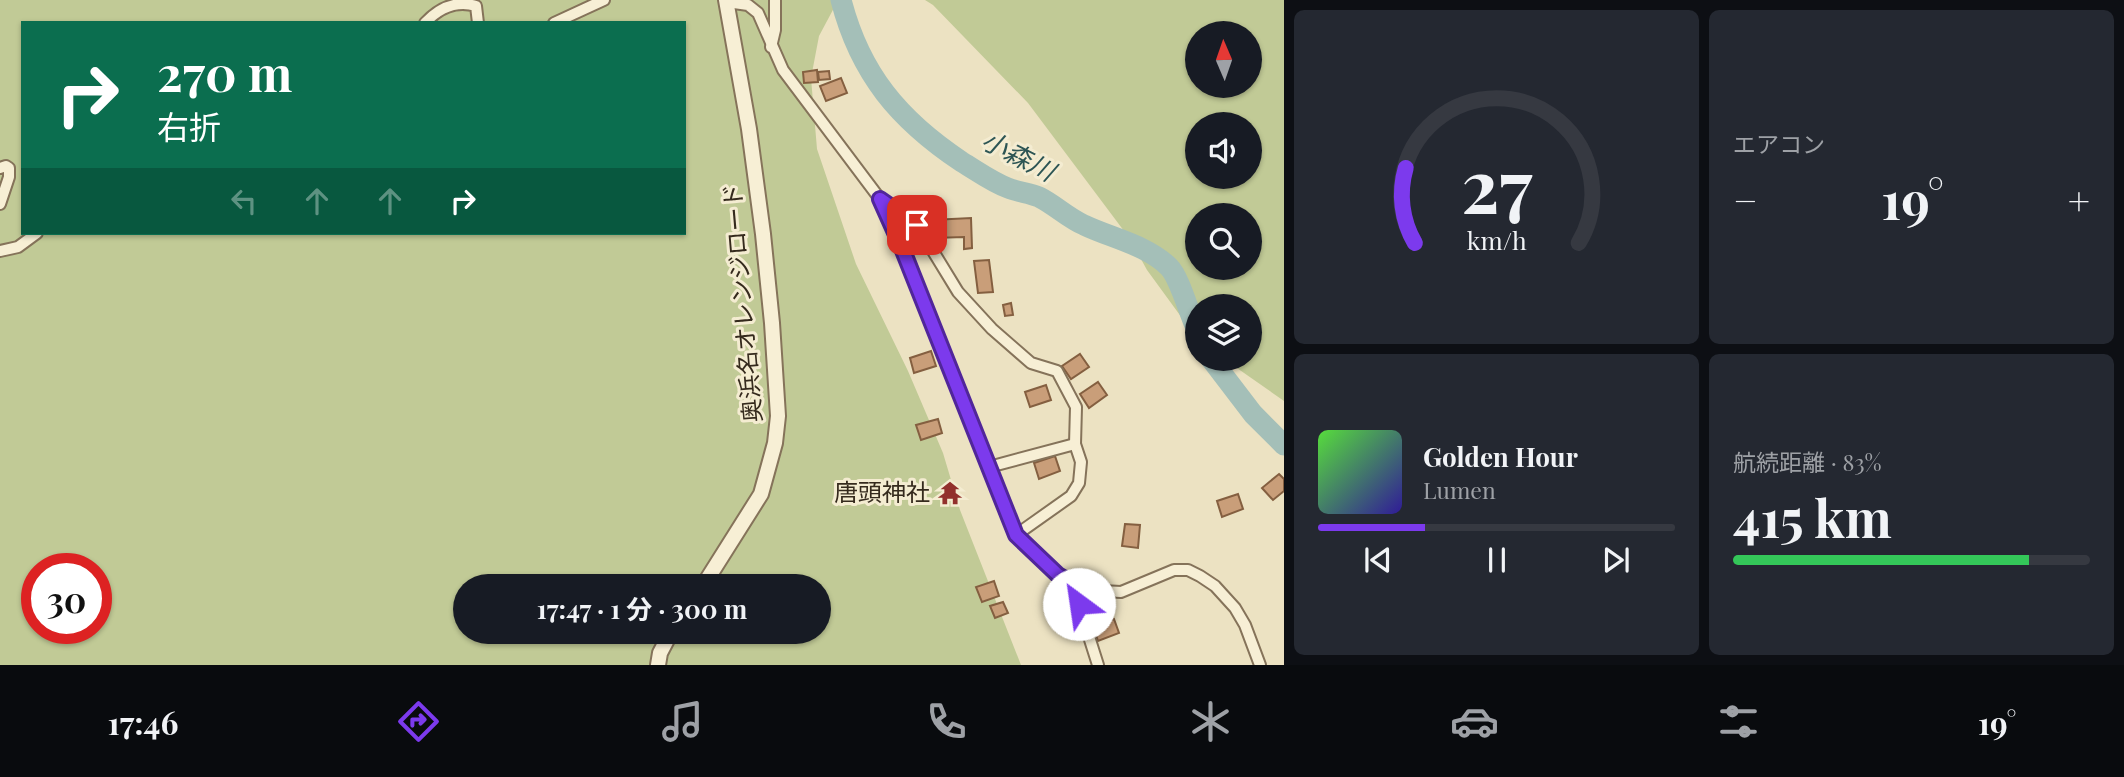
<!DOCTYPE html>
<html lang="ja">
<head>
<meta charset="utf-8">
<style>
  :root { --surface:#171b24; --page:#242831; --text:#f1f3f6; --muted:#9ea1a6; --line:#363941; --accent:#7c3aed }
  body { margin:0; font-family:"Playfair Display","Noto Sans JP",serif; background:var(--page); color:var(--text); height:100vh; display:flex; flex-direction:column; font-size:26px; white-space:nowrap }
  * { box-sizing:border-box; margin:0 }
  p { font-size:23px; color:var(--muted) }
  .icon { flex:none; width:38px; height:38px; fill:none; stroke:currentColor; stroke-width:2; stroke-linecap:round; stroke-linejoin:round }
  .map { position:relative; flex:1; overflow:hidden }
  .panel { display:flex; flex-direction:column; gap:10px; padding:10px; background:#0d0f14; width:840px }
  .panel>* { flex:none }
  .hud { position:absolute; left:21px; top:21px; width:665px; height:214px; border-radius:0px; box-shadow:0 2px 5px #0004; background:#0b6e4f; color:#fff; overflow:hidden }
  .needle { width:46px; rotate:358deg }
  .fabs { position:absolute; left:1185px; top:21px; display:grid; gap:14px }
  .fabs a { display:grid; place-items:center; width:77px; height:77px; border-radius:50%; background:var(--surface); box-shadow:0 2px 5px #0004; font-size:35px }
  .speed { position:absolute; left:21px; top:553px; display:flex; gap:14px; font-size:35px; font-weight:700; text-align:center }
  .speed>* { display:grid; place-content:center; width:91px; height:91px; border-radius:50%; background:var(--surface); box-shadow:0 2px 5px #0004; line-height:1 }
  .speed .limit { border:10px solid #d22; background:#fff; color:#111 }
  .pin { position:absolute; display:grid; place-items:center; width:60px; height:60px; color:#fff; margin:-30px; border-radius:14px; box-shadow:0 4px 10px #0006 }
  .me { position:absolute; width:77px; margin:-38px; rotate:329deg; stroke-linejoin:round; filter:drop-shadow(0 0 5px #0008) }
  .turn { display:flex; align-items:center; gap:24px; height:147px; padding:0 21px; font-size:32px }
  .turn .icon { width:91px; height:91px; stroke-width:2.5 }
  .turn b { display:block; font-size:49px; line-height:60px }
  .lanes { display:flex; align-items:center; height:66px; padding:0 21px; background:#0003; justify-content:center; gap:35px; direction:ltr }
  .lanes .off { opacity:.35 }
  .big { font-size:52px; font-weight:700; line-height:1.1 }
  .panel .card { flex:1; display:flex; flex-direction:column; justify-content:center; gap:10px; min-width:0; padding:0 24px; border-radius:10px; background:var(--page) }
  .panel .dial { align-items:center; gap:0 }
  .dial svg { height:182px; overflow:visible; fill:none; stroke:var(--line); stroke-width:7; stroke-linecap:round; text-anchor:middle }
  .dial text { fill:var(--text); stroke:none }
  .song { display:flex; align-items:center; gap:21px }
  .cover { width:84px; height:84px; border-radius:10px; background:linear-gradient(135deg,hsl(110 70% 55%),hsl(250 70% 35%)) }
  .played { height:7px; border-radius:4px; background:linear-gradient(90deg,var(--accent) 30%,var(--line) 30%) }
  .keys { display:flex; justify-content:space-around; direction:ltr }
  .heat { display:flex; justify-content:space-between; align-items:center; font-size:38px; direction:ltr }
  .charge { height:10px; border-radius:5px; background:linear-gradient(90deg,#34c759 83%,var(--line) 0) }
  .panel .tiles { flex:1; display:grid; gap:10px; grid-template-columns:repeat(2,1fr) }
  .trip { position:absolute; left:453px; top:574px; width:378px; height:70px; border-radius:35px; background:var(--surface); box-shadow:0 2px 5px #0004; font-weight:700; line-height:70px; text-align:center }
  .tab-bar { display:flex; height:112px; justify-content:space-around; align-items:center; background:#090b0e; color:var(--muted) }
  .tab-bar .icon { width:49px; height:49px }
  .tab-bar .active { color:var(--accent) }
  .tab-bar b { font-size:32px; color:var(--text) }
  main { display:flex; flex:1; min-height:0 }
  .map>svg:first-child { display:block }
  .green { fill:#c1ca96; fill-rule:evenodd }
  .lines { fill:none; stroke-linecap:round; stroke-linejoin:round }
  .river { stroke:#a4bfb8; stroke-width:21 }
  .building { fill:#c99e79; stroke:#845f40; stroke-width:2 }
  .minor-casing { stroke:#85735a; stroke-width:14 }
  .tertiary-casing { stroke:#85735a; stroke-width:18 }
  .minor { stroke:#f7efd5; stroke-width:10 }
  .tertiary { stroke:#f7efd5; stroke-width:14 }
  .route-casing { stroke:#51269a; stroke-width:18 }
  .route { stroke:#7c3aed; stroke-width:12 }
  .labels { text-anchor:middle; stroke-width:6; stroke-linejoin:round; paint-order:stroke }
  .street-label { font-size:24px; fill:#352a1d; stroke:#f4ecd1 }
  .poi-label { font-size:24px; fill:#352a1d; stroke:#f4ecd1; text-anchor:end }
  .water-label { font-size:26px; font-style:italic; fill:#2d5554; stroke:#f4ecd1 }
</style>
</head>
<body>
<main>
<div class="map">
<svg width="1284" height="665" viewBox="0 0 1284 665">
  <rect width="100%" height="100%" fill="#ece2c2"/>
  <g class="green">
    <path d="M0 0H845L835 6 819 36 811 78 817 149 856 264 908 371 943 453 960 510 1021 665H0ZM23 23H684V233H23ZM37 569H96V628H37ZM466 586H819V632H466Z"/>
    <path d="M925 0H1284V401L1224 359H1250V306H1197V335L1190 329 1147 270 1130 239 1028 103 933 5ZM1197 33H1250V86H1197ZM1197 124H1250V177H1197ZM1197 215H1250V268H1197Z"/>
  </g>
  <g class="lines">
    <g class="river">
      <path d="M841 0C860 74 899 120 962 162 977 171 992 182 1008 188 1018 192 1029 193 1039 197 1055 205 1068 218 1084 225 1111 238 1147 245 1169 267 1180 278 1189 314 1197 330"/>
      <path d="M1211 359 1253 414 1284 445"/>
    </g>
  </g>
  <g class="building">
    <path d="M817 70 818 82 804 83 803 72Z"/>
    <path d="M829 71 830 79 819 80 818 72Z"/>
    <path d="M841 78 847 93 826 101 820 86Z"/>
    <path d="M971 218 972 248 964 249V237L933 238 932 220Z"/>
    <path d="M989 260 993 292 978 293 974 261Z"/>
    <path d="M1011 303 1013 315 1005 316 1003 305Z"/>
    <path d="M931 351 936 366 914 373 910 358Z"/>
    <path d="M1080 354 1089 367 1071 379 1062 366Z"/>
    <path d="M1098 382 1107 395 1089 408 1080 394Z"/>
    <path d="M1046 385 1051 400 1030 407 1025 392Z"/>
    <path d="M938 419 942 433 921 440 916 425Z"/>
    <path d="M1055 456 1060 471 1039 479 1034 463Z"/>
    <path d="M1279 474 1284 479V491L1273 500 1262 488Z"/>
    <path d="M1238 494 1243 509 1222 517 1217 501Z"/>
    <path d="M1125 524 1140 525 1138 548 1122 546Z"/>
    <path d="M994 581 999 596 982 602 976 587Z"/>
    <path d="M1003 602 1008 613 995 618 990 606Z"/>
    <path d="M1114 619 1119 633 1098 641 1093 626Z"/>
  </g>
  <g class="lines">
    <g class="minor-casing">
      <g id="minor">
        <path d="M727 2 748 5 758 13 783 70 880 199 892 224 1016 535 1058 575 1079 587 1102 591 1121 592 1174 570H1188L1200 576 1215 586 1235 608 1245 625 1260 665"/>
        <path d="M425 23C439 8 455 0 476 6L478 23"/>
        <path d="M554 23 604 0"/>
        <path d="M771 47 775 30V0"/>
        <path d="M0 168 6 166 9 168V177L0 204"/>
        <path d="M882 201 917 225 958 292 992 329 1031 363 1057 371 1076 407 1075 444 1081 462 1079 483 1071 496 1016 535"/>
        <path d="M0 251 18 247 37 233"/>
        <path d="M989 467 1075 444"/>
        <path d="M1079 587V605L1098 665"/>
      </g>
    </g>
    <g class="tertiary-casing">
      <g id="tertiary">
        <path d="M703 586 761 494 775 443 778 416 772 323 763 234 749 129 726 0"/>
        <path d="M658 665 660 653 671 632"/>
      </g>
    </g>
    <use href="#minor" class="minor"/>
    <use href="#tertiary" class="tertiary"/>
  </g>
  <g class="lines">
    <g class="route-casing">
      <path id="route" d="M917 225 880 199 902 248 1016 535 1058 575 1079 587V604"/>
    </g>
    <use href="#route" class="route"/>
  </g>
  <defs>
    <g id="temple-bare" transform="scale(1.89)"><path d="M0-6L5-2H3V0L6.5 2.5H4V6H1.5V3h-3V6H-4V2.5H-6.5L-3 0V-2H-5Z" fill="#92302c" stroke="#f4ecd1" stroke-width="2.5" paint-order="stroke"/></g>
  </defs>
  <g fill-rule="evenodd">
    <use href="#temple-bare" x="950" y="493"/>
  </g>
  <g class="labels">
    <g class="street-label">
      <text transform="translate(743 303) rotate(-95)" y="8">奥浜名オレンジロード</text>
    </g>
    <g class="poi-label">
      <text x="930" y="501">唐頭神社</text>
    </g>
    <g class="water-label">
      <text transform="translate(1018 156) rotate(27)" y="9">小森川</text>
    </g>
  </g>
</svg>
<div class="fabs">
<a><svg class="needle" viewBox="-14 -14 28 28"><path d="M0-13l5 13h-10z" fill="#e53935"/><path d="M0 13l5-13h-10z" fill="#9ea1a6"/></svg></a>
<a><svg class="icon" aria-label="sound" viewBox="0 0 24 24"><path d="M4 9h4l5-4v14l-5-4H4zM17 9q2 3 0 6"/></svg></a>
<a><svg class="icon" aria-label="search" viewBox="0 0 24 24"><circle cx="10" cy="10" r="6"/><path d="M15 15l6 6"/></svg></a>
<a><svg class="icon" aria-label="layers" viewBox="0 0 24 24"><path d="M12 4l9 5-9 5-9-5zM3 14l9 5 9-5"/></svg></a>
</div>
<div class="speed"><div class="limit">30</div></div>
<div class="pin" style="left:917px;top:225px;background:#d93025"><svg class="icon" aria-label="arrive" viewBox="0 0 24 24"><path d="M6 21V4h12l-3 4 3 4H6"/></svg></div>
<svg class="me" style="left:1079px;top:604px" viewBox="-20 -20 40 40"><circle r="19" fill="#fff"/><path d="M0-13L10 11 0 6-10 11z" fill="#7c3aed"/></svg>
<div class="trip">17:47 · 1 分 · 300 m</div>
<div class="hud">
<div class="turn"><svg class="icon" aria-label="right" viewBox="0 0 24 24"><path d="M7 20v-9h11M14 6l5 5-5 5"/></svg><div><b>270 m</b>右折</div></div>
<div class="lanes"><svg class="icon off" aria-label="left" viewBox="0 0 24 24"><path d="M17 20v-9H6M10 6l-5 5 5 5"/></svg><svg class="icon off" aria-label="ahead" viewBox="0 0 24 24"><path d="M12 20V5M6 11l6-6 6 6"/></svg><svg class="icon off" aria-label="ahead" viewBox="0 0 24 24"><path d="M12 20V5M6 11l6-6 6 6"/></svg><svg class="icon" aria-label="right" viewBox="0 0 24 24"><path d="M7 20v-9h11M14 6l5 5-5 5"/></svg></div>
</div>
</div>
<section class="panel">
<div class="tiles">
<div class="card dial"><svg viewBox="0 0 100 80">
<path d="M14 69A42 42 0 1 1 86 69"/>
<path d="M14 69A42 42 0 0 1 10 36" stroke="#7c3aed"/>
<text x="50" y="56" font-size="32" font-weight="700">27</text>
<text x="50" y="72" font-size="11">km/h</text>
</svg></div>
<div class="card"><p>エアコン</p>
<div class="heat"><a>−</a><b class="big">19°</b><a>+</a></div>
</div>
<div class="card">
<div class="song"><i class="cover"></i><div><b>Golden Hour</b><p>Lumen</p></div></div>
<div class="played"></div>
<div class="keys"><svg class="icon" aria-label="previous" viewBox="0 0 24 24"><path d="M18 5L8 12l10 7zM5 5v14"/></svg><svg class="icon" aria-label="pause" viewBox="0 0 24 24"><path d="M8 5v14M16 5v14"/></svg><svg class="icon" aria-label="next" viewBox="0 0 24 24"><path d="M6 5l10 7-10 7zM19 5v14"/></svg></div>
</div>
<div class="card"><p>航続距離 · 83%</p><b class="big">415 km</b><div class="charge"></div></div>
</div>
</section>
</main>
<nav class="tab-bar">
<b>17:46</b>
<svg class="icon active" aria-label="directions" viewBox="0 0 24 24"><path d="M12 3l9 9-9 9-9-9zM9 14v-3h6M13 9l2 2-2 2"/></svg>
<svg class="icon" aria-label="music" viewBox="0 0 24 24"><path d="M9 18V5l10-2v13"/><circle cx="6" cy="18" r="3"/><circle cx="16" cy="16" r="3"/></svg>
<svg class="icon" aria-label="phone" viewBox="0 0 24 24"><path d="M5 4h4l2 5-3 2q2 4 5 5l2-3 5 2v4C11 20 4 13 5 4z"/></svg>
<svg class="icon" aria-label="climate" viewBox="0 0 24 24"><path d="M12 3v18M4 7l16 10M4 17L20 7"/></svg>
<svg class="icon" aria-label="car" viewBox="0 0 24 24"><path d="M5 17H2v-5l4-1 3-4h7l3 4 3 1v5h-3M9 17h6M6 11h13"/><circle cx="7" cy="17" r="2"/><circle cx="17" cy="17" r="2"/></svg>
<svg class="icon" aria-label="filters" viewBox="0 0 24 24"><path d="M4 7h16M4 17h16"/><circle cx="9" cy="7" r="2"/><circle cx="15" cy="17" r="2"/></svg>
<b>19°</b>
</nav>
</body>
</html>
